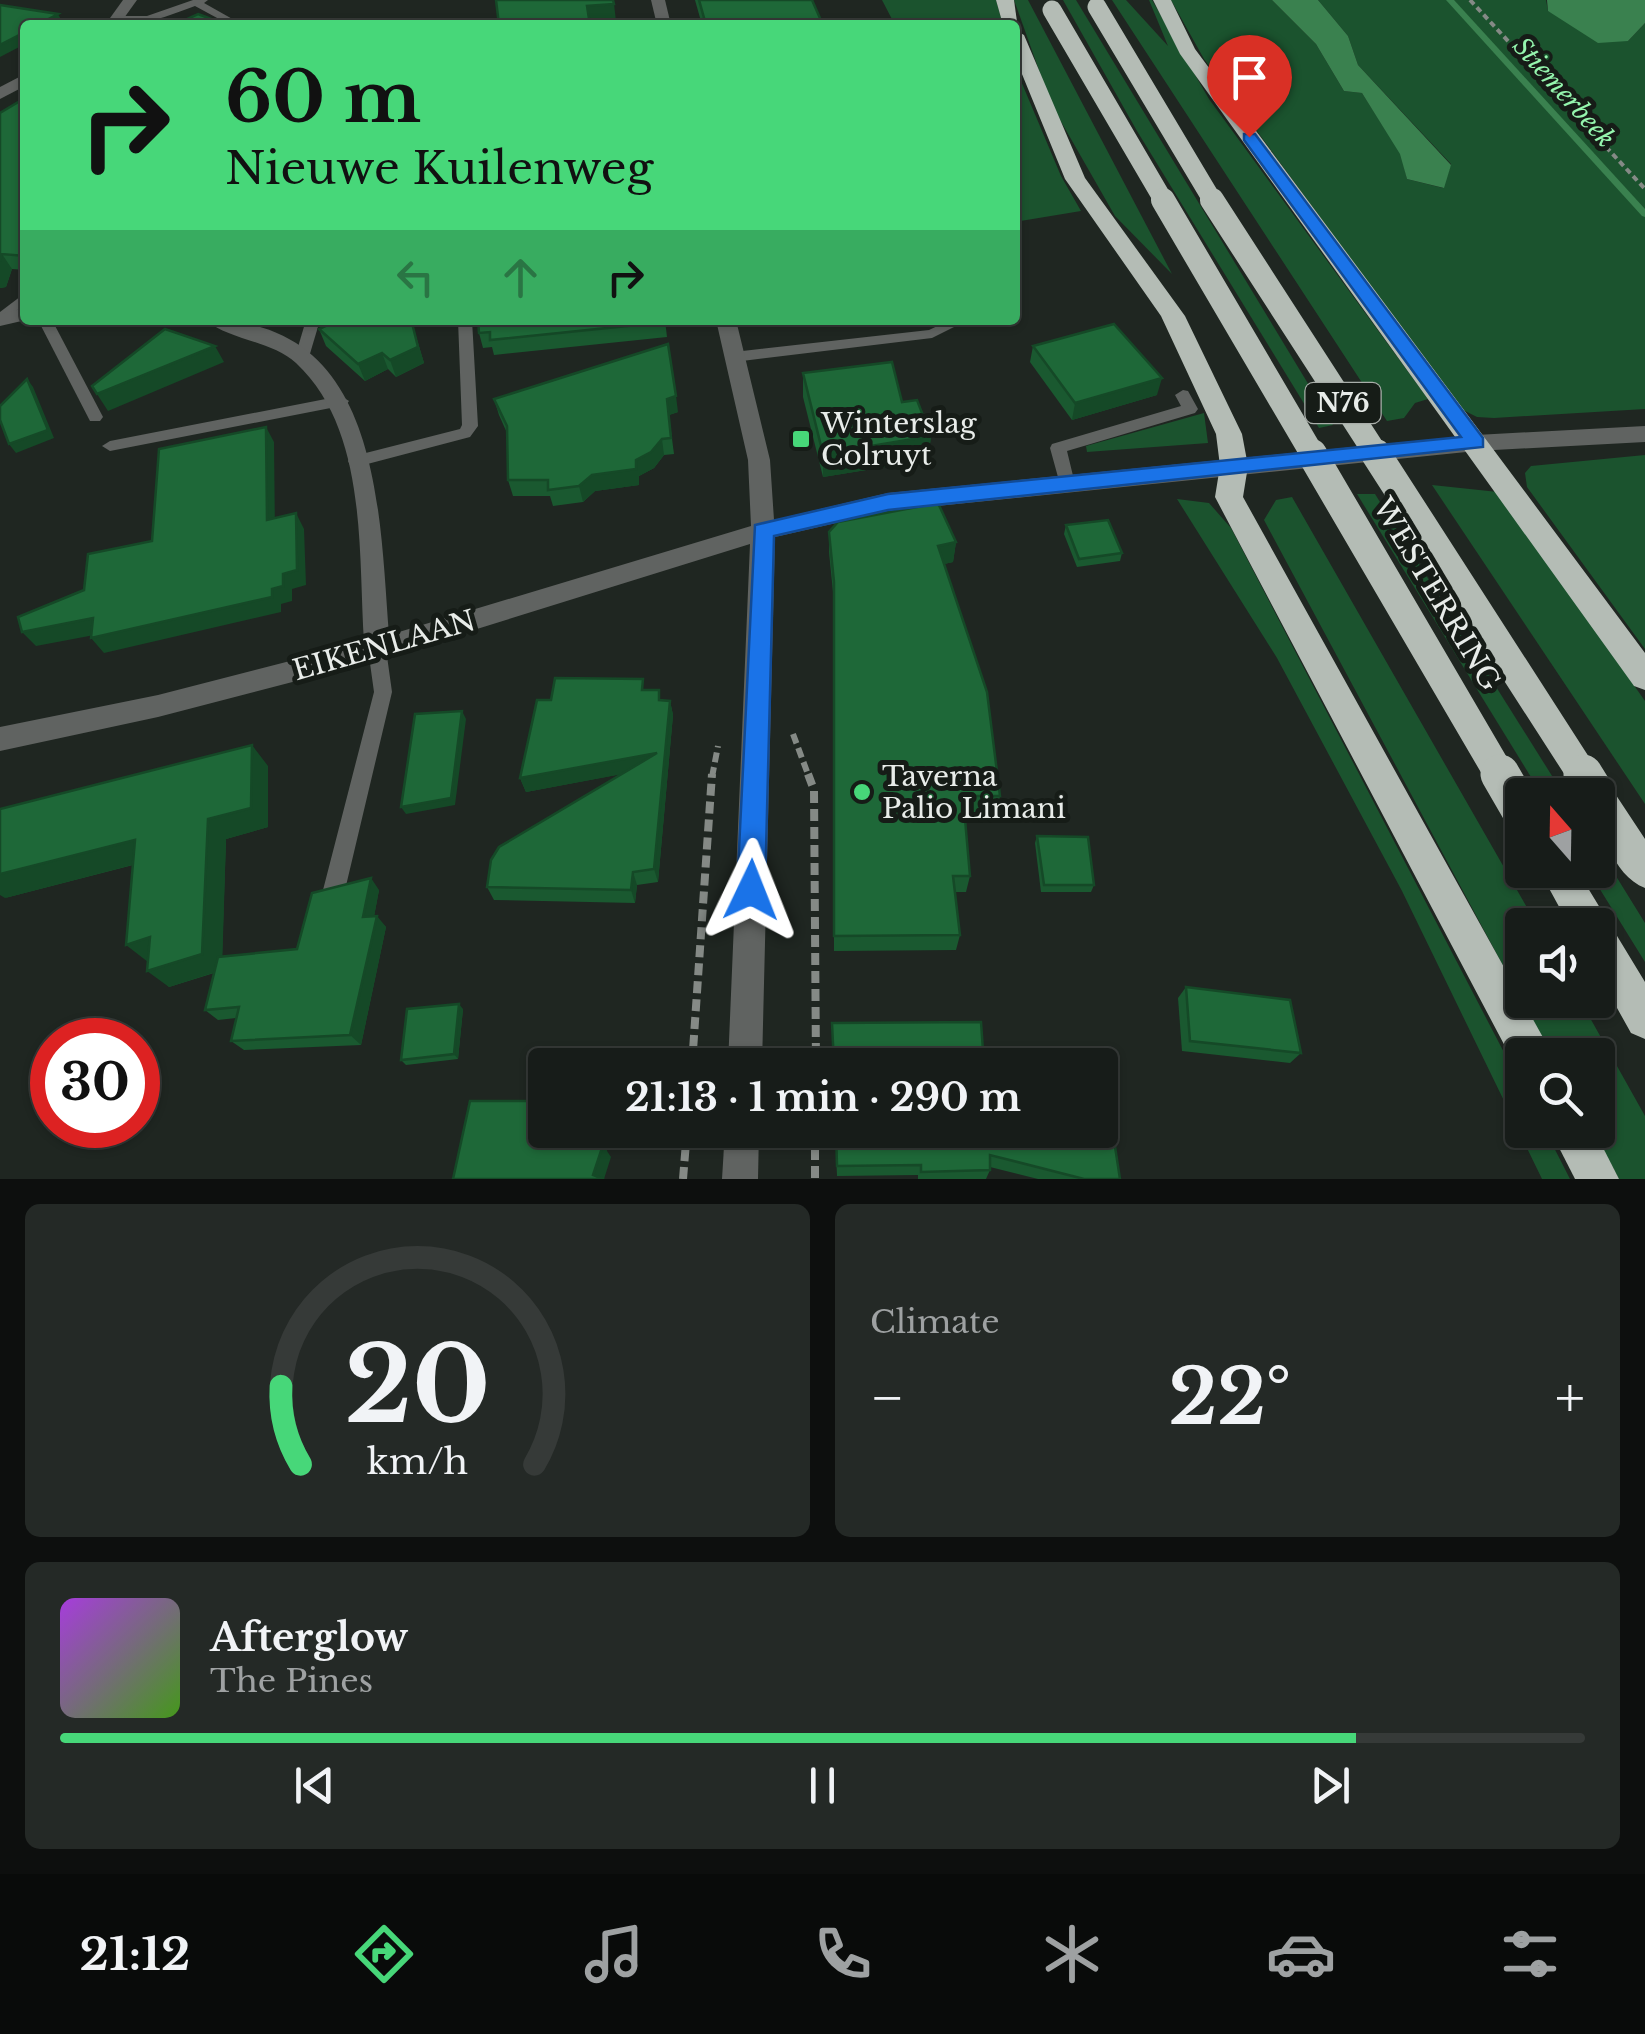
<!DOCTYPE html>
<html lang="en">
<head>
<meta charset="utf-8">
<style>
  :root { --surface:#171c19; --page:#242926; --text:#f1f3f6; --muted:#9ea1a2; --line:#363a38; --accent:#47d779 }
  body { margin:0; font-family:"Libre Baskerville",serif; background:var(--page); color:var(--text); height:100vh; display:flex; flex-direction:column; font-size:38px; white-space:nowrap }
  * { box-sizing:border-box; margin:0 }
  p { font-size:32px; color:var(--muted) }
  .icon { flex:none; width:55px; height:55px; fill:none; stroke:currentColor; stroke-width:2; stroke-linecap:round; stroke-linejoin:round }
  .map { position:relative; height:1179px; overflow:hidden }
  .sheet { display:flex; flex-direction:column; gap:25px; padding:25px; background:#0d0f0e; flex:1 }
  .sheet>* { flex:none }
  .banner { position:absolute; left:20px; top:20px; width:1000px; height:305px; border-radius:10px; box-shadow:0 2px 8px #0004,0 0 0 2px var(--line); background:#47d779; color:#111; overflow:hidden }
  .needle { width:65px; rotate:340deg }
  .controls { position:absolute; left:1505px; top:778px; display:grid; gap:20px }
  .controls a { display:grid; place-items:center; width:110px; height:110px; border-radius:10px; background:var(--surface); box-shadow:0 2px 8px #0004,0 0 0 2px var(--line); font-size:50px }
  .speed { position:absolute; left:30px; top:1018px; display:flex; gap:20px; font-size:50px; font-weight:700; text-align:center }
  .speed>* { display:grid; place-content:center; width:130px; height:130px; border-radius:50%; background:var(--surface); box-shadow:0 2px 8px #0004,0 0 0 2px var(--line); line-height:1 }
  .speed .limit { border:15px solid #d22; background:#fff; color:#111 }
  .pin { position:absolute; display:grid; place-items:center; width:85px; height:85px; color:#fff; margin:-102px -42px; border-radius:50% 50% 50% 0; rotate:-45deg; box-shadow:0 0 10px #0007 }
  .pin .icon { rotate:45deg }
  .me { position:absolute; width:110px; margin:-55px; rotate:2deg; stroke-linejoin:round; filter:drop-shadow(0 0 8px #0008) }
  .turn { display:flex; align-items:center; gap:35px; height:210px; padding:0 40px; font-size:45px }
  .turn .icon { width:130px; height:130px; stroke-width:2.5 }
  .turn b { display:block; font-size:70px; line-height:85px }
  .lanes { display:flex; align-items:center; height:95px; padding:0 40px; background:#0003; justify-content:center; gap:50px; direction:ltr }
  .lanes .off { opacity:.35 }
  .big { font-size:75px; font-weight:700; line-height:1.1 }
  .sheet .card { flex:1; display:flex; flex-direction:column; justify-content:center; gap:15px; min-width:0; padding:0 35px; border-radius:15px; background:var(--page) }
  .sheet .dial { align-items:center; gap:0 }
  .dial svg { height:260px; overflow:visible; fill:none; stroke:var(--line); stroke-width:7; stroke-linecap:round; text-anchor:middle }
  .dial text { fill:var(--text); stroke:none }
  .song { display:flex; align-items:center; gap:30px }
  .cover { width:120px; height:120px; border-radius:15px; background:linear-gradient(135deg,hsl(280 70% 55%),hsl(100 70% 35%)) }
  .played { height:10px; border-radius:5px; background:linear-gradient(90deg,var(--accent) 85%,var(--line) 85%) }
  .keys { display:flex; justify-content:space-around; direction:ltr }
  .heat { display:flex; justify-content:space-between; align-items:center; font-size:55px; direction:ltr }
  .sheet .tiles { flex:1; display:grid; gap:25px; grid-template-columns:1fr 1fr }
  .card:last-child { grid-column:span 2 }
  .trip { position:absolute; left:528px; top:1048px; width:590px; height:100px; border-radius:10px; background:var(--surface); box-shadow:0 2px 8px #0004,0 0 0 2px var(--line); font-weight:700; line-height:100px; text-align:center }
  .menu { display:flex; height:160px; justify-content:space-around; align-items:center; background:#090b0a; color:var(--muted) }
  .menu .icon { width:70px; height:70px }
  .menu .selected { color:var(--accent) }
  .menu b { font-size:45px; color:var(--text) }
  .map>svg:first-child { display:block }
  .green { fill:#1b532e }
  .water { fill:#3a814f }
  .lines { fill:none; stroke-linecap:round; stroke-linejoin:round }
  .stream { fill:#3a814f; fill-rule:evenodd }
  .path-far2 { stroke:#858a86; stroke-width:4; stroke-dasharray:6 4; stroke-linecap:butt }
  .path-far1 { stroke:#858a86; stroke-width:6; stroke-dasharray:10 5; stroke-linecap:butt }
  .path { stroke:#858a86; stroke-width:8; stroke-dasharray:12 6; stroke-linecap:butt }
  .lane { fill:#606361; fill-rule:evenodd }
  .street { fill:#606361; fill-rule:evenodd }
  .highway { fill:#b4bcb5; fill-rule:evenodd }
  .highway-bridge-far3 { stroke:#b4bcb5; stroke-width:19 }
  .highway-bridge-far2 { stroke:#b4bcb5; stroke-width:24 }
  .highway-bridge-far1 { stroke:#b4bcb5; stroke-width:30 }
  .highway-bridge { stroke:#b4bcb5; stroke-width:39 }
  .wall { fill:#1a5930 }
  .shaded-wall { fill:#154927 }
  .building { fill:#1e6838; stroke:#154927; stroke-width:2.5 }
  .route { fill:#1a73e8; stroke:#114b97; stroke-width:2.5 }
  .poi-dot { fill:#47d779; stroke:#161c17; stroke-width:4 }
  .labels { text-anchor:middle; stroke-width:10; stroke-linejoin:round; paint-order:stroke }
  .far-water-label { font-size:25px; font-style:italic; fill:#95f6ae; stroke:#161c17 }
  .shield { fill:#161c17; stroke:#a9aeaa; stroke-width:2.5 }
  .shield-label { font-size:25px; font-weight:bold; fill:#e8ece9 }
  .poi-label { font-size:28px; fill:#e8ece9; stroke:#161c17; text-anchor:start }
  .street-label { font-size:28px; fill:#e8ece9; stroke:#161c17 }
</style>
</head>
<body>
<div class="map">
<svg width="1645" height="1179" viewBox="0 0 1645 1179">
  <rect width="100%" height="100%" fill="#1f2621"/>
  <g class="green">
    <path d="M882 0H996L1003 25H895Z"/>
    <path d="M1014 0H1028L1172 274 1115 216 1051 104Z"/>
    <path d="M1063 0H1076L1333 425 1319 428 1137 131Z"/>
    <path d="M1112 0H1126L1168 46 1149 0H1152L1209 99 1428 399 1415 403 1404 418 1387 421Z"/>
    <path d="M1171 0H1272L1316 44 1344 91 1362 93 1401 154 1407 179 1443 188 1451 164 1358 65 1348 36 1318 0H1546L1548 11 1628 41 1645 23V409L1494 418 1477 417 1461 409 1204 59Z"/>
    <path d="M1015 67 1061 176 1081 211 1015 222Z"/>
    <path d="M1204 413 1208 443 1087 452 1086 446Z"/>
    <path d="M1645 455V649L1527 487 1525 473 1531 466Z"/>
    <path d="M1432 485 1498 492 1645 701V804Z"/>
    <path d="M1357 494H1375L1564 795H1542Z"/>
    <path d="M1292 497 1537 925H1522V1000H1580L1645 1116V1179H1619L1592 1130H1598V1055H1551L1264 520 1276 500Z"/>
    <path d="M1177 499 1209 503 1231 528 1522 1087V1130H1545L1570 1179H1542L1402 891 1277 658Z"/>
    <path d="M1598 847 1645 923V962L1588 870H1598Z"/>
  </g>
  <g class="water">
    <path d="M1272 0H1318L1348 36 1358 65 1451 165 1444 188 1407 179 1400 154 1362 93 1344 91 1316 44Z"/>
    <path d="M1547 0H1645V23L1628 41 1598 43 1548 11Z"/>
  </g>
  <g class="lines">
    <path class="stream" d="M1446 0H1454L1645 209V217L1642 216Z"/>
    <path class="path-far2" d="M1470 0 1645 189"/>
    <g class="path-far1">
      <path d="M793 734 809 777"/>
      <path d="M712 777 718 746"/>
    </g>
    <g class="path">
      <path d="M808 774 814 790 816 1065"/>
      <path d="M692 1065 712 774"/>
      <path d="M815 1130V1179"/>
      <path d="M683 1179 687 1130"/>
    </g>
    <g class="lane">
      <path d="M193 0H208L204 3 243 25H230L195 6C169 15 139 30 113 19L118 16H147Z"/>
      <path d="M25 293V304L0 324V312Z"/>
      <path d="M38 320H52L103 417 100 421H90Z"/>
      <path d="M306 320H320L309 357 302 362 295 357Z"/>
      <path d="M458 320H472L478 426 470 437 356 467 350 465 348 461 350 457 460 429 462 425Z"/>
      <path d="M950 320H968L932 338 734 362 727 357 734 352 929 330Z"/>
      <path d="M1183 390 1188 391 1198 409 1195 413 1067 451 1075 484 1073 488H1061L1050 448 1052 444 1181 406 1175 395Z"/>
      <path d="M341 396 349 401 346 405 110 451 102 446 110 441Z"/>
      <path d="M377 642 383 644 386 649 392 692 345 890 342 897 334 900 326 897 323 890 374 692 368 649 371 644Z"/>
    </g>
    <g class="street">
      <path d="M123 0H137L119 25H105Z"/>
      <path d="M651 0H665L671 25H657Z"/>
      <path d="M25 74V86L0 99V87Z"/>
      <path d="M25 308 26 320 0 326V314Z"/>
      <path d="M207 320C381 320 379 508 389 635L751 526 748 460 716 320H736L770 460 774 520 888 493 1476 435 1645 426V442L1476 451 888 511 775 537 762 1065H728L750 544 377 660 158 717 0 751V727L158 695 364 642C358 552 368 430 296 363 271 340 227 340 207 320Z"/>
      <path d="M725 1130H759L758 1179H722Z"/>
    </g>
    <g class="highway">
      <path d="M996 0H1014L1018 29 1003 25Z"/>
      <path d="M1153 0H1171L1195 49 1645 653V690L1634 686 1180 54Z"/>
      <path d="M1015 30 1024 35 1085 178 1185 316 1242 434 1248 466 1243 497 1545 1041 1551 1055H1522V1072L1517 1069 1215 497 1220 466 1216 434 1161 316 1065 179 1015 57Z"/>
      <path d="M1598 782 1610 786 1645 839V888C1612 875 1598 827 1598 795H1582L1586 786Z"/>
      <path d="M1539 870H1577L1645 982V1039L1631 1033 1598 974V925H1569Z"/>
      <path d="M1550 1130H1594L1619 1179H1575Z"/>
    </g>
    <g class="highway-bridge-far3">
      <path d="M1097 7 1214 203"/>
      <path d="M1052 10 1165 203"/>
    </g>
    <g class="highway-bridge-far2">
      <path d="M1163 200 1314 457"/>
      <path d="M1212 200 1378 457"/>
    </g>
    <g class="highway-bridge-far1">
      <path d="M1312 454 1501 777"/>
      <path d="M1376 454 1584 777"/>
    </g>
    <g class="highway-bridge">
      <path d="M1500 774 1522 812"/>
      <path d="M1583 774 1596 795"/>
    </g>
  </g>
  <g class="wall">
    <path d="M695 0H812L823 25H702Z"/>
    <path d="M25 98V270L12 269 6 287 0 288V113Z"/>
    <path d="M665 320 667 337 494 355 492 347 483 348 479 333Z"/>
    <path d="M412 323 424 363 396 377 388 369 365 381 326 346 319 329Z"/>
    <path d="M1033 346 1157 395 1072 420 1030 362Z"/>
    <path d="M803 373 902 402 931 436 928 460 823 477 803 397Z"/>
    <path d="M494 399 678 412 669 415 674 454 664 455 654 468 639 476V485L595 491 583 502 553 506 550 496H513L508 480 507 433 499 415Z"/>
    <path d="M1066 525 1122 553 1120 561 1077 567 1064 534Z"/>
    <path d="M829 532 956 542 953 562 944 564 1000 796 996 814 965 813 970 876 966 892H955L960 935 956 950 834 951V602L829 552Z"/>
    <path d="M646 690 661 700 670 701 673 715 658 882 637 885 635 903 494 900 487 887 621 774 526 792 520 778 551 700Z"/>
    <path d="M268 766V827L226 839 222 956 297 949 379 890 374 916 386 927 361 1045 244 1050 231 1041 236 1018 218 1020 205 1010 214 973 169 987 148 962 133 865 5 898Z"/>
    <path d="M1037 836 1094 885 1091 892H1041L1035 843Z"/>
    <path d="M1186 987 1301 1053 1290 1063 1182 1051 1178 998Z"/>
    <path d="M463 1009 458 1059 406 1065 401 1060Z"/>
    <path d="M835 1130H1100L1120 1179H1038L990 1167V1170L986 1179H918V1175L837 1176Z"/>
  </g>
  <g class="shaded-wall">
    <path d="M614 4 616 21 590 24 587 6Z"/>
    <path d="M58 14 63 23 59 25H37Z"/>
    <path d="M25 32V44L0 57V45Z"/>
    <path d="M2 254 12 269 6 287 0 288V261Z"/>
    <path d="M412 323 424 363 396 377 390 360Z"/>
    <path d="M215 346 224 362 108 411 97 394Z"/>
    <path d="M382 353 388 369 365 381 358 364Z"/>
    <path d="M1162 378 1157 395 1072 420 1075 403Z"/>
    <path d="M27 379 33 387 54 438 16 453 9 444Z"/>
    <path d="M676 396 678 412 669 415 674 454 667 399Z"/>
    <path d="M266 427 274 442 275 535 267 520Z"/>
    <path d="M931 436 928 460 823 477V454Z"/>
    <path d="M662 439 664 455 654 468 639 476V485L595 491 583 502 579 486 592 475Z"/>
    <path d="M296 513 304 529 306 585 292 589V601L281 604V612L104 653 91 638 272 589 283 574Z"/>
    <path d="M956 542 953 562 936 566 938 546Z"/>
    <path d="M93 618 105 633 36 646 22 632Z"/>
    <path d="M670 701 673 715 658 882 654 869Z"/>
    <path d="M462 711 466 719 455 805 406 814 401 807Z"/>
    <path d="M252 745 268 766V827L226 839 222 970 169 987 147 971 208 819Z"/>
    <path d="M657 753 660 767 526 792 520 778Z"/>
    <path d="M135 840 155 859 5 898 0 895V874Z"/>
    <path d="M633 872 637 885 635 903 631 890Z"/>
    <path d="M371 878 379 890 372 928 363 917Z"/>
    <path d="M377 916 386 927 361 1045 350 1035Z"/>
    <path d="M150 937 148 962 126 945Z"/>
    <path d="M459 1004 463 1009 458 1059 454 1054Z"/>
    <path d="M600 1130H609L607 1151 611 1157 604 1179 593 1175Z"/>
  </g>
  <g class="building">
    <path d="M496 0H613L614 4 587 6 590 25H499Z"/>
    <path d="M699 0H812L823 25H706Z"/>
    <path d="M0 5 58 14 37 25H25V32L0 45Z"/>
    <path d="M198 14 227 25H174Z"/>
    <path d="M25 98V256L2 254 0 261V113Z"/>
    <path d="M338 320H409L412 323 418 347 390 360 382 353 358 364 319 329Z"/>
    <path d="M478 320H665V322L490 340V332L479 333Z"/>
    <path d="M1114 324 1162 378 1075 403 1033 346Z"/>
    <path d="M165 329 215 346 97 394 92 386Z"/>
    <path d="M668 344 676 396 667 399 671 438 662 439 651 452 636 460V469L592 475 579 486 548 490V480H508L507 426 494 399Z"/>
    <path d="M892 362 902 402 917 400 931 436 823 454 803 373Z"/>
    <path d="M27 379 48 430 9 444 0 420V406Z"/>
    <path d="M266 427 267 520 296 513 297 570 283 574V586L272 589V597L91 638 93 618 22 632 18 617 84 590 88 554 152 541 159 449Z"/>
    <path d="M938 503 956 542 938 546 987 692 1000 796H963L970 876H953L960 935 834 936V582L829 532 838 522Z"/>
    <path d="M1108 520 1122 553 1079 559 1066 525Z"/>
    <path d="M555 678 643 679 642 690H659V700L670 701 654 869 633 872 631 890 487 887 491 860 499 847 657 753 520 778 537 700H551Z"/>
    <path d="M462 711 451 798 401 807 415 714Z"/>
    <path d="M252 745 251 808 208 819 202 954 147 971 150 937 126 945 135 840 0 874V809Z"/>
    <path d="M1037 836 1088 837 1094 885H1044Z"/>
    <path d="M371 878 363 917 377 916 350 1035 231 1041 239 1007 205 1010 218 957 297 949 312 893Z"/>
    <path d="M1186 987 1290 1000 1301 1053 1190 1041Z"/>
    <path d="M459 1004 454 1054 401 1060 407 1009Z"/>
    <path d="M981 1022 984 1065H834L832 1023Z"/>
    <path d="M470 1101H545V1130H600L598 1144 603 1145 593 1175 604 1179H453Z"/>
    <path d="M1100 1101H1108L1120 1179H1084L990 1155V1170L921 1172V1165L837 1166 836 1130H1100Z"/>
  </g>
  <path class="route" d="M1244 134H1255L1483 438V447L888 510 774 536 765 890 761 899 751 903 741 899 737 890 755 525 888 494 1461 437 1244 140Z"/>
  <g class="poi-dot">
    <rect x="791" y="429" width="20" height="20" rx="5"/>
    <circle cx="862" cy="792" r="10"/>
  </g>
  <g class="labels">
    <g class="far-water-label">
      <text transform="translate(1564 92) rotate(48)" y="9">Stiemerbeek</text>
    </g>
    <rect class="shield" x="1305.5" y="383" width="75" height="40" rx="8"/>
    <g class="shield-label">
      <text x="1343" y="412">N76</text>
    </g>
    <g class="poi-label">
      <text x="821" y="433">Winterslag<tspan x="821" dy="32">Colruyt</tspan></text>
      <text x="882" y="786">Taverna<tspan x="882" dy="32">Palio Limani</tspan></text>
    </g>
    <g class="street-label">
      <text transform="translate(1437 594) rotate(59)" y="10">WESTERRING</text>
      <text transform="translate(384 645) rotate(-16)" y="10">EIKENLAAN</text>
    </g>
  </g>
</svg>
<div class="controls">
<a><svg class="needle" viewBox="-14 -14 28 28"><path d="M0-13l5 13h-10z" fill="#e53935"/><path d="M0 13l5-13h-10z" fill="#9ea1a2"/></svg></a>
<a><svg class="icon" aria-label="sound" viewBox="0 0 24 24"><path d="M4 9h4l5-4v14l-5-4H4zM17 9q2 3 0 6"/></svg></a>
<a><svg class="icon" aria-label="search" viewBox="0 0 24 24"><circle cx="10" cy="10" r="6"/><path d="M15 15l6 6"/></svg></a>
</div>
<div class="speed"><div class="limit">30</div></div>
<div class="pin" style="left:1249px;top:137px;background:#d93025"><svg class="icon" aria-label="arrive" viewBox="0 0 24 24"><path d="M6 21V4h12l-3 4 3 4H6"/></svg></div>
<svg class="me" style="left:751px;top:890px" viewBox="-20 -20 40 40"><path d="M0-17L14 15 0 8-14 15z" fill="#1a73e8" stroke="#fff" stroke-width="4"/></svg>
<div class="trip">21:13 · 1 min · 290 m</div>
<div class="banner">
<div class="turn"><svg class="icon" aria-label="right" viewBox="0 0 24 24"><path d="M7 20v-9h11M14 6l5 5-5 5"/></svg><div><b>60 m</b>Nieuwe Kuilenweg</div></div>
<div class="lanes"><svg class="icon off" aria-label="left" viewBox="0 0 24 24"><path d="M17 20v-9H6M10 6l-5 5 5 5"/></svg><svg class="icon off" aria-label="ahead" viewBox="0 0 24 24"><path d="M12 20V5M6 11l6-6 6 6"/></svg><svg class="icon" aria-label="right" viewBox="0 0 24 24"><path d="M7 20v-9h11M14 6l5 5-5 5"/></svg></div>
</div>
</div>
<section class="sheet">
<div class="tiles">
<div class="card dial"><svg viewBox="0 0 100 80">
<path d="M14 69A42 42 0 1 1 86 69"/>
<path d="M14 69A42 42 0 0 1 8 45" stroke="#47d779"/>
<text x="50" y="56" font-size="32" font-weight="700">20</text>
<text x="50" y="72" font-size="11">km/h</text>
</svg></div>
<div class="card"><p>Climate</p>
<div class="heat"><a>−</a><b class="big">22°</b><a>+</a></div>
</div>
<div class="card">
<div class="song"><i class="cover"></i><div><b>Afterglow</b><p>The Pines</p></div></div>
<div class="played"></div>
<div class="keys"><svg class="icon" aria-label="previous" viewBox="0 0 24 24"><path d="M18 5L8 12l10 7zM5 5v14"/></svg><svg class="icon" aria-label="pause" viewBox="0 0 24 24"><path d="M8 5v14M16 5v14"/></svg><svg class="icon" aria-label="next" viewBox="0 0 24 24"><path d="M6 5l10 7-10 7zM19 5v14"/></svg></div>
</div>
</div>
</section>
<nav class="menu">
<b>21:12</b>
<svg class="icon selected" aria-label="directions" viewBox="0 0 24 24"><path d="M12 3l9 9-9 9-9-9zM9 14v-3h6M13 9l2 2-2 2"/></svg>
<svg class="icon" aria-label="music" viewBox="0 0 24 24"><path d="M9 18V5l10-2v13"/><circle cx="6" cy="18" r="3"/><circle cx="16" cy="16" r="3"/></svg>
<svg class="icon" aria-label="phone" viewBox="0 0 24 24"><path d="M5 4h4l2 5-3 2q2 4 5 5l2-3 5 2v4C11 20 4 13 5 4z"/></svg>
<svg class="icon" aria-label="climate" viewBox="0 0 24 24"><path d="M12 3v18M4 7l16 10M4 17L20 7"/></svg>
<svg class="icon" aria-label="car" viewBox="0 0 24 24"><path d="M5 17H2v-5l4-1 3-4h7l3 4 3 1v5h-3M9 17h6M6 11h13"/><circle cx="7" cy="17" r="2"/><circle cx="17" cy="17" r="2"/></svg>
<svg class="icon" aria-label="filters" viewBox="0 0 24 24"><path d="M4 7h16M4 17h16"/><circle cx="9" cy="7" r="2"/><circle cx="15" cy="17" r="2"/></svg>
</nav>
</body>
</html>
